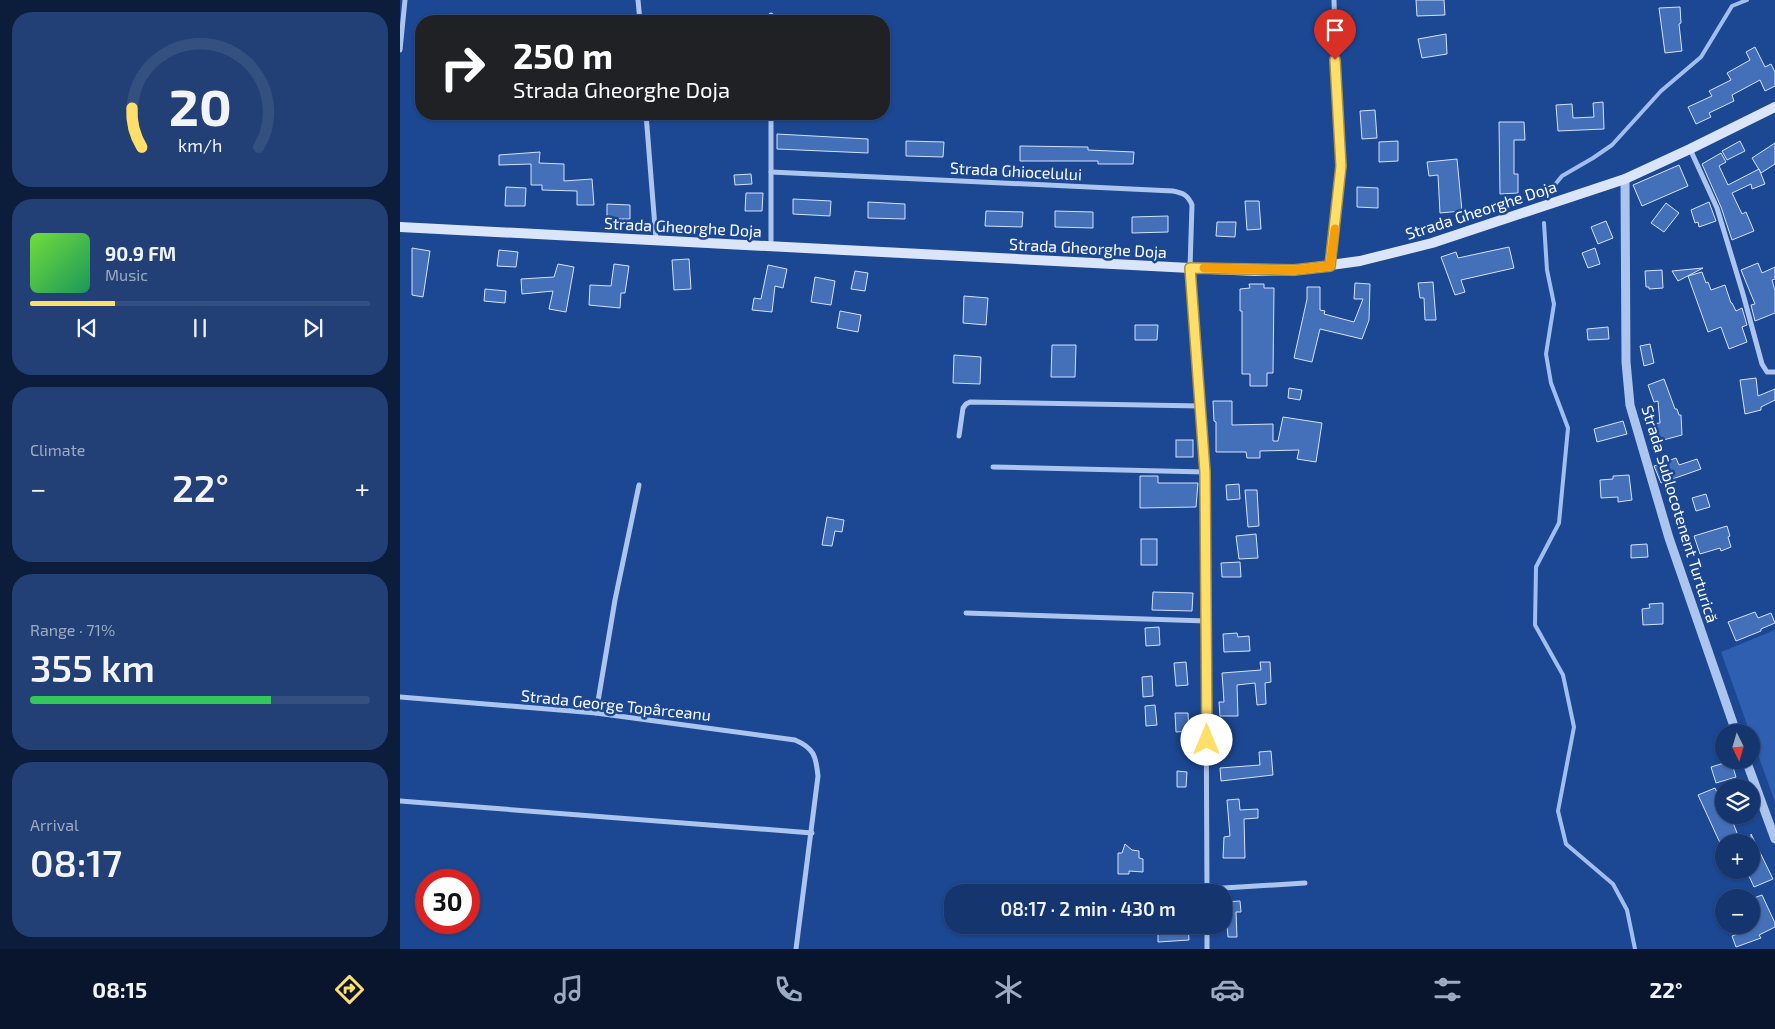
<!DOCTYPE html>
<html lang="en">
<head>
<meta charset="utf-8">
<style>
  :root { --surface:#15356e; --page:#224076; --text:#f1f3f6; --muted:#9dabc2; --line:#345081; --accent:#ffdf6a }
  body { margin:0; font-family:"Exo 2",sans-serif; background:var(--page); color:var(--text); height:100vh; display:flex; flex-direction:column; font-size:19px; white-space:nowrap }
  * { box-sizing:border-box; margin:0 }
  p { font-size:16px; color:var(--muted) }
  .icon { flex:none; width:28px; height:28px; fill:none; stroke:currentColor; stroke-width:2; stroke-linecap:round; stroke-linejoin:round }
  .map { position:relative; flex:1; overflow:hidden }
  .sheet { display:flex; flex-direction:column; gap:12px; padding:12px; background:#0c1d3c; width:400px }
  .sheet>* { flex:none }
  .banner { position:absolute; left:15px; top:15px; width:475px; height:105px; border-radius:20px; box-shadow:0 1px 4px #0004,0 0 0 1px var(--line); background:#202124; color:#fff; overflow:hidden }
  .needle { width:32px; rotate:175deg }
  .fabs { position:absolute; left:1315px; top:724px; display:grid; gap:10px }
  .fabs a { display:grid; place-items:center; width:45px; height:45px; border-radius:50%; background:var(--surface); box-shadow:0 1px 4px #0004,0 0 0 1px var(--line); font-size:25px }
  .speed { position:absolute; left:15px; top:869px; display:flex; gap:10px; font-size:25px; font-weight:700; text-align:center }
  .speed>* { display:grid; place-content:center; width:65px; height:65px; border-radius:50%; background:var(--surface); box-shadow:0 1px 4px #0004,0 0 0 1px var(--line); line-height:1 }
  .speed .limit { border:8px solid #d22; background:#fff; color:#111 }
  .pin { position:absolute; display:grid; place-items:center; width:42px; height:42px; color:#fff; margin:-51px -21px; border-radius:50% 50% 50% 0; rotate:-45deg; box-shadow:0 0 5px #0007 }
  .pin .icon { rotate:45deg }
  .me { position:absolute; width:55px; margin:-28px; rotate:0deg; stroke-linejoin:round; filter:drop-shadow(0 0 4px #0008) }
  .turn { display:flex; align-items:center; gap:18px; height:105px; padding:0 15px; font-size:22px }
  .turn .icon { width:65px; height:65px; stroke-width:2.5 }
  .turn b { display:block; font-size:35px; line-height:42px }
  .big { font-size:38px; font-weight:600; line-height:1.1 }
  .sheet .tile { flex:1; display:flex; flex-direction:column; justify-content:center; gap:8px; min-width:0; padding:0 18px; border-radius:20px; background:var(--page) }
  .sheet .dial { align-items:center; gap:0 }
  .dial svg { height:130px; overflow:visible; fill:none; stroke:var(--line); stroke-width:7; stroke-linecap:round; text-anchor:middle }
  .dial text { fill:var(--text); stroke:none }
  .song { display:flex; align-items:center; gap:15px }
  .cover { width:60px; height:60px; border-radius:8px; background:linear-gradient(135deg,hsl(100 70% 55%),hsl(150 70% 35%)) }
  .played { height:5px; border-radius:2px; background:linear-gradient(90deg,var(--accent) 25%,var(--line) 25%) }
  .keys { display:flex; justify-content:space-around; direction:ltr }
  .heat { display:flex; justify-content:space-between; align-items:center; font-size:28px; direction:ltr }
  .charge { height:8px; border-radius:4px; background:linear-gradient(90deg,#34c759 71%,var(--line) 0) }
  .trip { position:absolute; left:544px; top:884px; width:288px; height:50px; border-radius:20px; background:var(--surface); box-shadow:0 1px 4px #0004,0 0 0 1px var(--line); font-weight:600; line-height:50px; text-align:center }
  .menu { display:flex; height:80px; justify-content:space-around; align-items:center; background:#08152c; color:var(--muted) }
  .menu .icon { width:35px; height:35px }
  .menu .active { color:var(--accent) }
  .menu b { font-size:22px; color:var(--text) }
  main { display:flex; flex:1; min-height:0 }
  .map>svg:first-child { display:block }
  .green { fill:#2f5fb0 }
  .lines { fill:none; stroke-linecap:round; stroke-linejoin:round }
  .stream { stroke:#a0bff0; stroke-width:4 }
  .building { fill:#4470b9; stroke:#d3e2fa }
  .minor { stroke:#acc5ef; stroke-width:5 }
  .tertiary { stroke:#acc5ef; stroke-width:9 }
  .secondary { stroke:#dae5fa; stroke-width:10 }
  .route-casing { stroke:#a69145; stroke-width:12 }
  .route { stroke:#ffdf6a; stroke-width:9 }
  .slow { stroke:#f59e0b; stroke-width:9 }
  .labels { text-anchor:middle; stroke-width:5; stroke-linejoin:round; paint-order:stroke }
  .street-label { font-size:16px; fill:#fff; stroke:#1c4792 }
</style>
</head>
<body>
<main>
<section class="sheet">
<div class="tile dial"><svg viewBox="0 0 100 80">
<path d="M14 69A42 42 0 1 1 86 69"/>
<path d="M14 69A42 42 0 0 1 8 45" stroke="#ffdf6a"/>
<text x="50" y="56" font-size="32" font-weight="700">20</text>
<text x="50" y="72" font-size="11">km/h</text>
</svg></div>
<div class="tile">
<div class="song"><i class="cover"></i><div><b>90.9 FM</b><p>Music</p></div></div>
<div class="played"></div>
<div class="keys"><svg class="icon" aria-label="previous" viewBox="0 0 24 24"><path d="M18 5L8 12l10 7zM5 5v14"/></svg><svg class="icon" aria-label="pause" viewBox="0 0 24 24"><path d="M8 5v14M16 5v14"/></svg><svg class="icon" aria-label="next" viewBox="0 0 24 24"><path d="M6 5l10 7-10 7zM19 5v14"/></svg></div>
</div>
<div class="tile"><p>Climate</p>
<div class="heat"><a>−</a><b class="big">22°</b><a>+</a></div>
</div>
<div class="tile"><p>Range · 71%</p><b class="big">355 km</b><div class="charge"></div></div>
<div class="tile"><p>Arrival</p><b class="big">08:17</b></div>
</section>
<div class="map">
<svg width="1375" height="949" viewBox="0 0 1375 949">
  <rect width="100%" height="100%" fill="#1c4792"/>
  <path class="green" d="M1375 630V802L1321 652Z"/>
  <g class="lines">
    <g class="stream">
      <path d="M1148 193 1162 176 1193 158 1212 145 1261 91 1301 57 1332 6 1347 0"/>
      <path d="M1144 223 1147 270 1154 304 1146 354 1151 383 1168 428 1159 523 1136 567 1135 625 1163 675 1174 727 1158 811 1166 844 1213 884 1227 910 1235 949"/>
    </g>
  </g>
  <g class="building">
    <path d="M1016 0H1044L1045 15 1017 16Z"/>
    <path d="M1280 7 1281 23 1279 24 1282 51 1265 53 1259 8Z"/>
    <path d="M1046 34 1047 54 1022 58 1018 39Z"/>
    <path d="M1355 47 1365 67 1371 64 1375 72V86L1365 91 1360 80 1332 95 1334 101 1309 113 1311 117 1296 124 1288 107 1312 96 1309 91 1331 80 1327 73 1350 60 1346 52Z"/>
    <path d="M1203 102 1204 129 1158 131 1156 105 1172 104 1173 118 1194 117 1193 103Z"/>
    <path d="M975 110 977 138 962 139 960 111Z"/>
    <path d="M1099 122H1124L1125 140H1114V174H1118V193L1100 194Z"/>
    <path d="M377 134 468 139V153L377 149Z"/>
    <path d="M506 141 544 142 543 157 506 156Z"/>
    <path d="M998 141V161L979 162V142Z"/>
    <path d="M1340 141 1345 151 1327 160 1322 151Z"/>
    <path d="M1375 143V164L1361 173 1352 158Z"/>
    <path d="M620 146 688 147V150L734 152 733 164H698V161H620Z"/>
    <path d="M140 152 139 163 164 164V181L192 179 194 205H177V191L142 190V185H131V164L99 165V155Z"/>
    <path d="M1321 153 1326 162 1319 166 1328 185 1359 169 1365 184 1352 189 1351 184 1332 193 1342 214 1346 212 1354 231 1332 240 1321 207 1302 164Z"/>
    <path d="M1057 159 1062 211 1040 213 1038 175 1029 176 1027 162Z"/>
    <path d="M1279 165 1288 186 1242 206 1233 185Z"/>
    <path d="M351 174 352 184 335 185 334 175Z"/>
    <path d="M106 187 126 188 125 206H105Z"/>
    <path d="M957 187 978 188V208L957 207Z"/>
    <path d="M346 193H363L362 211H345Z"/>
    <path d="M393 199 431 201 430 216 393 214Z"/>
    <path d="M845 201H859L861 229 847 230Z"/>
    <path d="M468 202 505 204V219L468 218Z"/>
    <path d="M1309 202 1316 221 1299 227 1298 222 1295 223 1291 210Z"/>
    <path d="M1266 203 1279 213 1264 232 1251 223Z"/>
    <path d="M207 204 230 205V219H207Z"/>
    <path d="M586 211 623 212 622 227 585 226Z"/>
    <path d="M655 211 693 212V228L655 227Z"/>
    <path d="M768 216V232L732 233V217Z"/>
    <path d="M1206 221 1213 238 1198 244 1191 227Z"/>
    <path d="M817 222H836L835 237 816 236Z"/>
    <path d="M1109 247 1114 268 1061 280 1065 292 1055 295 1041 257 1056 252 1058 258Z"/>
    <path d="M12 248 30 251 23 297 12 295Z"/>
    <path d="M1195 248 1200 264 1188 268 1182 253Z"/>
    <path d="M99 250 118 252 116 267 97 266Z"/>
    <path d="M289 259 291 289 274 290 272 260Z"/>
    <path d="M1358 263 1362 273 1375 267V279L1372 280 1375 291V313L1355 321 1351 305 1355 304 1341 270Z"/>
    <path d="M158 264 174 267 166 312 149 309 153 291 122 294 121 279 154 277Z"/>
    <path d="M214 264 229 266 225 293H221L220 308 189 305 190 285 211 286Z"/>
    <path d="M368 265 387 269 383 288 375 286 372 312 352 310 354 298 361 299Z"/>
    <path d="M1303 268 1278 281 1272 271Z"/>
    <path d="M1262 270 1263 288 1249 289V287H1246L1245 271Z"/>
    <path d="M455 271 468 273 465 291 451 289Z"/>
    <path d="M1302 272 1306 283 1308 282 1311 290 1325 285 1331 303H1332L1336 311 1342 308 1347 325 1342 327 1347 342 1329 349 1321 327 1308 332 1288 276Z"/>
    <path d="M415 277 435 281 431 305 411 302Z"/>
    <path d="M1033 282 1036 320H1025L1024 298H1020L1018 283Z"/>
    <path d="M955 283 970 284 969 320 962 339 920 329 912 362 894 358 907 299V287H920V310L925 311 924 314 954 322 963 299H954Z"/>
    <path d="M849 284H864V288H874L873 373H867V386H850V374H842V311H840V289L850 288Z"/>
    <path d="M85 289 106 291 105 303 84 301Z"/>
    <path d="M564 296 588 298 586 325 563 323Z"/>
    <path d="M440 311 461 315 458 332 437 328Z"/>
    <path d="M735 325H758L757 340H735Z"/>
    <path d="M1208 327 1209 339 1188 340 1187 329Z"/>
    <path d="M1250 344 1254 363 1244 366 1240 346Z"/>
    <path d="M652 345H676L675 377H651Z"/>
    <path d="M554 355 581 357 580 384 553 383Z"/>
    <path d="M1356 378 1358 396 1375 389V400L1361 407V410L1345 414 1340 380Z"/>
    <path d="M1264 379 1275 409H1277L1279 415H1281L1282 435 1252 443 1250 424 1260 423 1258 401 1254 402 1248 385Z"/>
    <path d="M889 388 902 390 900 400 888 398Z"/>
    <path d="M813 401H832V425L873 424V441H878L883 417 922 423 916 462 897 459 899 450 860 451V458H847L846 452H816V422L814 421Z"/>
    <path d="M1223 421 1227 434 1197 442 1194 429Z"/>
    <rect x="776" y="440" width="17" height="17"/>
    <path d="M1276 458 1279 465 1297 459 1301 469 1261 483 1254 466Z"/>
    <path d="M1229 475 1232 500 1218 502V497L1201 498 1200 480 1213 479V476Z"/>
    <path d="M740 476H758V483H798L796 507 740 508Z"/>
    <path d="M839 484 840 499 827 500 826 485Z"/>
    <path d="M845 490H857L859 526 848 527Z"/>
    <path d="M1306 494 1310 507 1296 511 1292 498Z"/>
    <path d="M427 517 444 520 442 532 435 531 432 546 422 545Z"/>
    <path d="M1327 526 1330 536 1328 537 1331 547 1321 551 1320 548 1300 554 1294 536Z"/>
    <path d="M856 534 858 558 839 559 836 536Z"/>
    <rect x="741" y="539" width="16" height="26"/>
    <path d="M1247 544 1248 557 1231 558V545Z"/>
    <path d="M840 562 841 577H822L821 563Z"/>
    <path d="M753 592 793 593 792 611 752 610Z"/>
    <path d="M1263 603V624L1243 625 1242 609 1250 608 1249 604Z"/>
    <path d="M1355 612 1358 618 1371 613 1375 623 1361 629V631L1336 641 1328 622Z"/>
    <path d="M759 627 760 645 746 646 745 628Z"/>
    <path d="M837 633 838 637 849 636 850 651 824 652 823 634Z"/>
    <path d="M786 662 788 685 776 686 774 663Z"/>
    <path d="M860 662H870L871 682 865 683 866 704 857 705 855 683 837 685 838 716H820L819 702H824L822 673 861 670Z"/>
    <path d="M752 676 753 696 743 697 742 677Z"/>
    <path d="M755 705 757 725 746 726 745 706Z"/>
    <path d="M775 713H788L789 731 776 732Z"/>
    <path d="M871 751 873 775 821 781 820 768 860 765 859 752Z"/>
    <path d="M1331 761 1336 777 1316 783 1311 767Z"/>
    <path d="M777 771 787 772 786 787H777Z"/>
    <path d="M1315 788 1324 808V815H1330L1339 838 1324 842 1321 845 1298 795Z"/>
    <path d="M839 799 840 810 858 809V818L844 819 845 858H823L824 837 830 836 827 800Z"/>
    <path d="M1351 834 1373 879 1354 887 1348 874 1351 873Z"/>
    <path d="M725 844 732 850 739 851V858L743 859V872L729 871V874H718V853H722Z"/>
    <path d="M1362 895 1375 923V927L1359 935 1361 938 1336 947 1332 936 1351 929V899Z"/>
    <path d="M840 901 841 912H836L837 937H828L825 902Z"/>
    <path d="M775 925H788L789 940 758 942V932L775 931Z"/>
  </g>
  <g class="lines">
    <g class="minor">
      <path d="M238 0 240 21"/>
      <path d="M371 21V15"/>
      <path d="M0 50 5 0"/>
      <path d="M246 114 256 240"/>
      <path d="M1290 149 1317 208 1343 294 1362 364 1367 372H1375"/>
      <path d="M371 172 773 191C783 193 788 195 792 205L790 268 805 472 807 892"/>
      <path d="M371 246V114"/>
      <path d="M930 266 941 166 937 112 934 0"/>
      <path d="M559 436 563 408 566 404 570 402 801 406"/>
      <path d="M593 467 805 472"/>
      <path d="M566 613 806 621"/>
      <path d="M0 697 196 713 395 740C414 748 416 756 418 776L396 949"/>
      <path d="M196 713 215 600 239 485"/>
      <path d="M0 801 412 833"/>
      <path d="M807 889 905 883"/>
      <path d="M807 949V925"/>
    </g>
    <g class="tertiary">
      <path d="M1225 179 1226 362 1230 405 1269 538 1336 732"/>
      <path d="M1346 760 1375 839"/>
    </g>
    <path class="secondary" d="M0 227 790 268 855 271 894 270 960 261 1032 243 1225 179 1290 149 1375 107"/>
  </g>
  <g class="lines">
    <g class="route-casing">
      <path id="route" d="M807 740 805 472 790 268 894 270 930 266 941 166 935 60"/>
    </g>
    <use href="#route" class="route"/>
    <path class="slow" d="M804 268 894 270 930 266 935 229"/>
  </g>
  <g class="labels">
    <g class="street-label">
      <text transform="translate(616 171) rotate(3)" y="6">Strada Ghiocelului</text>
      <text transform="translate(1081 210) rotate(-18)" y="6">Strada Gheorghe Doja</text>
      <text transform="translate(283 227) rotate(3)" y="6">Strada Gheorghe Doja</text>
      <text transform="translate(688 248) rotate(3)" y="6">Strada Gheorghe Doja</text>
      <text transform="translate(1280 514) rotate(73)" y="6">Strada Sublocotenent Turturică</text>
      <text transform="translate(216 705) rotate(6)" y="6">Strada George Topârceanu</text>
    </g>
  </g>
</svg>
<div class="fabs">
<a><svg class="needle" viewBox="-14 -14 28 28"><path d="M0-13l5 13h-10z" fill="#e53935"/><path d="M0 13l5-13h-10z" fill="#9dabc2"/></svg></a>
<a><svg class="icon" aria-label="layers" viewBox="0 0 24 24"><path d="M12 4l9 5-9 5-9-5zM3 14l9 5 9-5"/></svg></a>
<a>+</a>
<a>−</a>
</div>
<div class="speed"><div class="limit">30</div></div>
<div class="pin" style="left:935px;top:60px;background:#d93025"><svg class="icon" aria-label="arrive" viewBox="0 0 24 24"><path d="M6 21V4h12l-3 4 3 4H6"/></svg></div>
<svg class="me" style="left:807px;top:740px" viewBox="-20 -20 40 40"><circle r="19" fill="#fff"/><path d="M0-13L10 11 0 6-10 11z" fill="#ffdf6a"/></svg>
<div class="trip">08:17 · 2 min · 430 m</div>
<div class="banner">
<div class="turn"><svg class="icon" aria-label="right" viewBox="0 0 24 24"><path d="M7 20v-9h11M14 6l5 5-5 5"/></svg><div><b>250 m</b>Strada Gheorghe Doja</div></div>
</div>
</div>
</main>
<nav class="menu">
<b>08:15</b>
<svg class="icon active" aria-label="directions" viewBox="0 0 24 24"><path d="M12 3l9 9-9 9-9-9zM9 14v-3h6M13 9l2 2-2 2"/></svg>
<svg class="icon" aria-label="music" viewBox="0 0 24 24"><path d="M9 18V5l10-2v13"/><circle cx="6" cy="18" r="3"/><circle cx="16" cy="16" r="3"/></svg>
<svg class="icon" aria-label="phone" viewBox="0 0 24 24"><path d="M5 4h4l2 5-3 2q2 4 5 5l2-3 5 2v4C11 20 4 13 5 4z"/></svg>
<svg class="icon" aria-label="climate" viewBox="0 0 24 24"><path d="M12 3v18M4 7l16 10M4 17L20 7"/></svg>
<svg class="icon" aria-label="car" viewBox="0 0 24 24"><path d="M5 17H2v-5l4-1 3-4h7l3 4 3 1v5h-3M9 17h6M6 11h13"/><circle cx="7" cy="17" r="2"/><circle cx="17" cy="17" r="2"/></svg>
<svg class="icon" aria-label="filters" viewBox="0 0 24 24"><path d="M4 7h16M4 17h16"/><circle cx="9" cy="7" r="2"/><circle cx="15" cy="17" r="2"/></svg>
<b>22°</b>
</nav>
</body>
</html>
